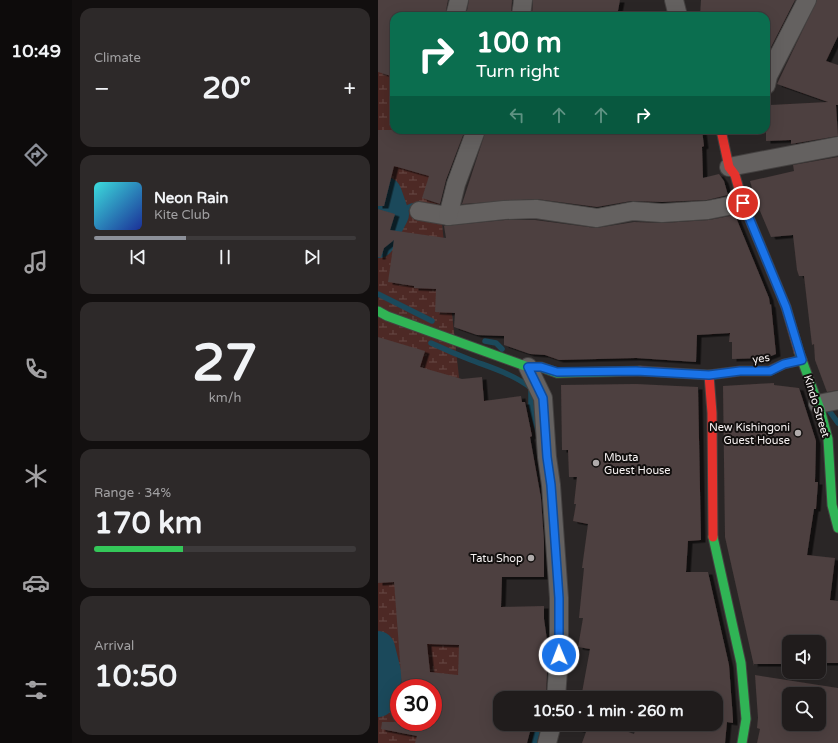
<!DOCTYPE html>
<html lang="en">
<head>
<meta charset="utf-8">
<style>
  :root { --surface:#201c1c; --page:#2d2929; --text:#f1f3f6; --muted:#a2a1a3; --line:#3d3a3b; --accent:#8c9099 }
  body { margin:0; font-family:"Varela Round",sans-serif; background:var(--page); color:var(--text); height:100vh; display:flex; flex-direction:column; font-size:15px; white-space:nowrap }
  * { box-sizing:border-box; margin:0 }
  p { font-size:13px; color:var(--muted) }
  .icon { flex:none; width:22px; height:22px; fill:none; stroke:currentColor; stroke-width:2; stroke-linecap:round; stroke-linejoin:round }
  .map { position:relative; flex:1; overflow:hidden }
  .sheet { display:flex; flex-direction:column; gap:8px; padding:8px; background:#120f0f; width:306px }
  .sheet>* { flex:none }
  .guide { position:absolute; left:12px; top:12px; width:380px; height:122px; border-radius:12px; box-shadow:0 4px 16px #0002,0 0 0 1px var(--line); background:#0b6e4f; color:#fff; overflow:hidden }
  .controls { position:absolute; left:404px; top:635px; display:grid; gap:8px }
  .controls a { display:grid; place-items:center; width:44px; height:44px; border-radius:8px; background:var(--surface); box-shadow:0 4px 16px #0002,0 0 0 1px var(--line); font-size:20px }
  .speed { position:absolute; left:12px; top:679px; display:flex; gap:8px; font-size:20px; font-weight:700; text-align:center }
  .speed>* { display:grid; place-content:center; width:52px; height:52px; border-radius:50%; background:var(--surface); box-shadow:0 4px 16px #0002,0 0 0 1px var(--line); line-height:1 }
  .speed .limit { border:6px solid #d22; background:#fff; color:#111 }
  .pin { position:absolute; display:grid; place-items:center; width:34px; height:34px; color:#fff; margin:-17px; border:2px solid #fff; border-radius:50%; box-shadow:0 1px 4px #0007 }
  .me { position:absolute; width:44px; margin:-22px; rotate:359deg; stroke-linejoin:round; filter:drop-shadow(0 0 3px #0008) }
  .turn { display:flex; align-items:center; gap:14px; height:84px; padding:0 20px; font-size:18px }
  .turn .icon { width:52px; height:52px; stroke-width:2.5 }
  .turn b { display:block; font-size:28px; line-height:34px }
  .lanes { display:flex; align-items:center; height:38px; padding:0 20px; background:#0003; justify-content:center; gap:20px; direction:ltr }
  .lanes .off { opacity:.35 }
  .big { font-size:30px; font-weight:700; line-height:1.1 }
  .sheet .tile { flex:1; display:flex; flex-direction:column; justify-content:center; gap:6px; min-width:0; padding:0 14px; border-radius:12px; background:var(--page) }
  .sheet .dial { align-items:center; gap:0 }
  .dial b { font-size:52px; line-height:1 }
  .song { display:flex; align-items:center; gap:12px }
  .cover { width:48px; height:48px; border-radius:6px; background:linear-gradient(135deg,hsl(180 70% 55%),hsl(230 70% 35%)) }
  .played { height:4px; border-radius:2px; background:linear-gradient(90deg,var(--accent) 35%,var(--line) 35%) }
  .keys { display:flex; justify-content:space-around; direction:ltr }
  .heat { display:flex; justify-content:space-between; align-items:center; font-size:22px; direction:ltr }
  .charge { height:6px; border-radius:3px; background:linear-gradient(90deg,#34c759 34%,var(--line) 0) }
  .trip { position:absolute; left:115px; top:691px; width:230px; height:40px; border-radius:12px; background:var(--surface); box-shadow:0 4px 16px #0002,0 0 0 1px var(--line); font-weight:700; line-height:40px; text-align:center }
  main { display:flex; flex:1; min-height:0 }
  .tab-bar { display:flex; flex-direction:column; width:72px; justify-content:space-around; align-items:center; background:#0d0b0b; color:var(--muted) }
  .tab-bar .icon { width:28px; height:28px }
  .tab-bar .current { color:var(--accent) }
  .tab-bar b { font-size:18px; color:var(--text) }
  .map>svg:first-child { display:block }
  .wetland { fill:url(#wetland-marsh); fill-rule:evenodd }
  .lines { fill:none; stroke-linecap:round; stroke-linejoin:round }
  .stream { stroke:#1b495b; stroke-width:5.5 }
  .river { stroke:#1b495b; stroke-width:34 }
  .building { fill:#4d3f3f; fill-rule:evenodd; filter:url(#shadow) }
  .street-casing { stroke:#444140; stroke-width:20 }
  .fast-casing { stroke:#444140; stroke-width:11 }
  .jam-casing { stroke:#444140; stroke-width:11 }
  .street { stroke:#646160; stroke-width:18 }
  .fast { stroke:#30b455; stroke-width:9 }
  .jam { stroke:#e5322d; stroke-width:9 }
  .route-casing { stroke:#114b97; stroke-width:10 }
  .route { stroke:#1a73e8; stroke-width:7 }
  .poi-dot { fill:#b0abab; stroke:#120f0e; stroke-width:1.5 }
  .labels { text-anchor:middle; stroke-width:4; stroke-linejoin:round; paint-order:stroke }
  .street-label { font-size:11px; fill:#f8f3f3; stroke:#120f0e }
  .poi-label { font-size:11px; fill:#f8f3f3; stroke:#120f0e; text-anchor:end }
</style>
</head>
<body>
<main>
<nav class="tab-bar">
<b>10:49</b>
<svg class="icon current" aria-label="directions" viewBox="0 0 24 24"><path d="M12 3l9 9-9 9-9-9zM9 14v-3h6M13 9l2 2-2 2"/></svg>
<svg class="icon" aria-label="music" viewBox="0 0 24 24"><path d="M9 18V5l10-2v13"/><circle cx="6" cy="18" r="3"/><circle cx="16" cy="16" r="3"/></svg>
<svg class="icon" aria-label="phone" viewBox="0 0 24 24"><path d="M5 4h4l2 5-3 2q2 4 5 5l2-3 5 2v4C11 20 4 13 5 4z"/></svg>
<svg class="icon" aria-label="climate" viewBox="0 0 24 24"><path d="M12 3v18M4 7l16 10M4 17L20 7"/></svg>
<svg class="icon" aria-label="car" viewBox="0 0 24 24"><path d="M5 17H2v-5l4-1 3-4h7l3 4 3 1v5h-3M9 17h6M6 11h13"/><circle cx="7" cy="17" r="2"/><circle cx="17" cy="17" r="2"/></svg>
<svg class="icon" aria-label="filters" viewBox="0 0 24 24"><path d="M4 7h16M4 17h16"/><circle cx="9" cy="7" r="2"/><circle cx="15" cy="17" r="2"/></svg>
</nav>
<section class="sheet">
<div class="tile"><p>Climate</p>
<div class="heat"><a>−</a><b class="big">20°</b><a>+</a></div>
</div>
<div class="tile">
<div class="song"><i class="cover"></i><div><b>Neon Rain</b><p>Kite Club</p></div></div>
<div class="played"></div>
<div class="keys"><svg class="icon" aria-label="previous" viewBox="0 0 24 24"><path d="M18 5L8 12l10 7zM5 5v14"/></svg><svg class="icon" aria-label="pause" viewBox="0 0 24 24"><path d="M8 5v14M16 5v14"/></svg><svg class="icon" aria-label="next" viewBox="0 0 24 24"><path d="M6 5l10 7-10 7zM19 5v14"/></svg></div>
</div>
<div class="tile dial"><b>27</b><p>km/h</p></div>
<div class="tile"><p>Range · 34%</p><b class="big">170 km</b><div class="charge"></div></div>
<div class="tile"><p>Arrival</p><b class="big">10:50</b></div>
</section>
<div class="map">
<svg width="460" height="743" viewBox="0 0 460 743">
  <defs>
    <pattern id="wetland-marsh" width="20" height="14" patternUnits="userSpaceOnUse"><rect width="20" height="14" fill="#4d2925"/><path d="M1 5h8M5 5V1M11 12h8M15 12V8" fill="none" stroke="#674845"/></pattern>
    <filter id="shadow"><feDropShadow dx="4.5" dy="2.5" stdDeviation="0" flood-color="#0009"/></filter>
  </defs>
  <rect width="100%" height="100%" fill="#2a2626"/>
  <path class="wetland" d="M0 0 16 16V130L57 161 86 422 95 743H0ZM21 688H55V722H21Z"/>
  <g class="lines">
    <g class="stream">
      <path d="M14 214 34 206 41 207"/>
      <path d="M0 294 54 321"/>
      <path d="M107 341 118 343 124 349"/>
      <path d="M53 343C66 349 80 355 93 360 114 368 135 374 153 388V405L160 431"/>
      <path d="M452 412 460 423"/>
      <path d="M156 743 161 724"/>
    </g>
    <g class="river">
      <path d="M0 193 7 194 14 214 0 241"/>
      <path d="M0 648 7 676 0 700"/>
    </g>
  </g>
  <g class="building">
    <path d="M0 0H70L67 16H16V77L0 72Z"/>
    <path d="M91 0H134L133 16H88Z"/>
    <path d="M155 0H242L239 16H154Z"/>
    <path d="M323 0H417L388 57V16H322Z"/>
    <path d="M439 0H460V36L448 61 460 65V105H458L460 136 413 144V140L388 141V115L392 114V105L450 102 399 84Z"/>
    <path d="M0 130H87L68 180 62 204 44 198 51 176 16 166 6 206H0Z"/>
    <path d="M108 130H143L169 134V130H324L326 146 324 147 325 178 341 174 346 181 350 195 329 200 284 202 253 201 219 207 158 199 84 204Z"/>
    <path d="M460 157V390L449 392 437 360 436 344 434 345 426 276H421L419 270 415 235 393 237 377 199 372 181 416 171 415 165Z"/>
    <path d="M0 209 17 214 12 230 68 238 66 226 127 220H157L218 228 256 222 285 223 331 220 357 215 391 298 392 305 393 304 398 354 388 358 354 359V342H351L352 333 319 335 318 362 258 358 181 360 167 355 152 354 126 345V336L99 335 76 327 77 313 57 312 58 289 36 288V286L10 282 16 240 6 248 3 257H0Z"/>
    <path d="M0 337 47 351 42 367 84 379 104 377 106 401 143 396 144 402H147L154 436 152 437 163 498 166 541V577H124L123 607 166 606V619L170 647 168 698H122V724H154L149 743H37L39 736 3 729 4 722H55V688H24L16 582 0 583ZM49 644 81 645 80 675 52 672Z"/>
    <path d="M396 383V385L421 388 438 441 437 482H440L438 509H436L429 555 457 558 452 600 460 601V663H441V642H411V664H376V666L347 537 345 386Z"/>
    <path d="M258 384 320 387 323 540 310 541 308 572H330L351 665 355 719V723L349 722 347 743H204L208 732 196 728 198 724H228L256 734 259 724H338V698H203L212 649 200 647 205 618H201L206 568H204L210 524 195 521 198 504H196L199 477H191L190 450H184L183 385Z"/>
    <path d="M377 675 460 688V743H379L382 729 379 728 380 718ZM411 694H441V724H411Z"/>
  </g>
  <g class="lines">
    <g class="street-casing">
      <g id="street">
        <path d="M296 0 300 16"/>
        <path d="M77 16 81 0"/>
        <path d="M143 16 145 0"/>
        <path d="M388 85 390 76 429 0"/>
        <path d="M351 167 460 146"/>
        <path d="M41 211 70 216 126 210 158 209 219 218 255 211 284 213 330 210 365 203"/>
        <path d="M70 216 78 184 98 130"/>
        <path d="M150 367 165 398 169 457 173 485 181 598V655L178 698"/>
        <path d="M440 404 460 400"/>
        <path d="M169 743 174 724"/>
      </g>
    </g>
    <g class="fast-casing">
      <g id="fast">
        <path d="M0 311 9 316 150 367H163L179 373 262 371"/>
        <path d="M421 352 442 409 450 439 454 505 460 528"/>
        <path d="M335 537 363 663 368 719 364 743"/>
      </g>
    </g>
    <g class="jam-casing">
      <g id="jam">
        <path d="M343 130 351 167 357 175 365 203 408 307 421 352"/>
        <path d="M262 371 331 375 362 371H391L406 364 424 360"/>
        <path d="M331 375 334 413 335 537"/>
      </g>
    </g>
    <use href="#street" class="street"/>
    <use href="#fast" class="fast"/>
    <use href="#jam" class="jam"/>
  </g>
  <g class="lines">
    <g class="route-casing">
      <path id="route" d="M181 655V598L173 485 169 457 165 398 150 367H163L179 372 258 371 331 375 362 371H392L406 364 424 360 408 307 365 203"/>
    </g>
    <use href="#route" class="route"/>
  </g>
  <g class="poi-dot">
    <circle cx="420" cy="433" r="4"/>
    <circle cx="218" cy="463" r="4"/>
    <circle cx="153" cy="558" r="4"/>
  </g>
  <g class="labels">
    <g class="street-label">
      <text transform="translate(383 358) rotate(-9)" y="4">yes</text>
      <text transform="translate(439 406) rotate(73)" y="4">Kindo Street</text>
    </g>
    <g class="poi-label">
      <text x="412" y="431">New Kishingoni<tspan x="412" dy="13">Guest House</tspan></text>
      <text x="226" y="461" text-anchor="start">Mbuta<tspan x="226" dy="13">Guest House</tspan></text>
      <text x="145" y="562">Tatu Shop</text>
    </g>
  </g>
</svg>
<div class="controls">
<a><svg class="icon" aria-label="sound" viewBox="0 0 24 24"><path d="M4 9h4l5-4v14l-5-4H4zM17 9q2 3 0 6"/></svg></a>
<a><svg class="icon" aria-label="search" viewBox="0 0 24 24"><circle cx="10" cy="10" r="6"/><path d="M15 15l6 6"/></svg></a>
</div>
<div class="speed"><div class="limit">30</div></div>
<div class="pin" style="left:365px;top:203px;background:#d93025"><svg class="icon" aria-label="arrive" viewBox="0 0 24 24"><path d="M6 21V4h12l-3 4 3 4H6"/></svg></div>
<svg class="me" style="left:181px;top:655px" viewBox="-20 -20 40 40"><circle r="17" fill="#1a73e8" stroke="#fff" stroke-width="3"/><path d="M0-11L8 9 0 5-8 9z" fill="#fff"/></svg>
<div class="trip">10:50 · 1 min · 260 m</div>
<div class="guide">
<div class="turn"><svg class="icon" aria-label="right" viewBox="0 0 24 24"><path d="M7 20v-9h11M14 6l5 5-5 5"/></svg><div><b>100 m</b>Turn right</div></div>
<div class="lanes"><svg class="icon off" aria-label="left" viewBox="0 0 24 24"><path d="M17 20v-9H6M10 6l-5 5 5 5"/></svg><svg class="icon off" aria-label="ahead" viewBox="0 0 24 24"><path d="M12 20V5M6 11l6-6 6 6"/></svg><svg class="icon off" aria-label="ahead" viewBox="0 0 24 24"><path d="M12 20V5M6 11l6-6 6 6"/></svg><svg class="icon" aria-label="right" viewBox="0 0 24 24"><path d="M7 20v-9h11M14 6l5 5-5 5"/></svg></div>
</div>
</div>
</main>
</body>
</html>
